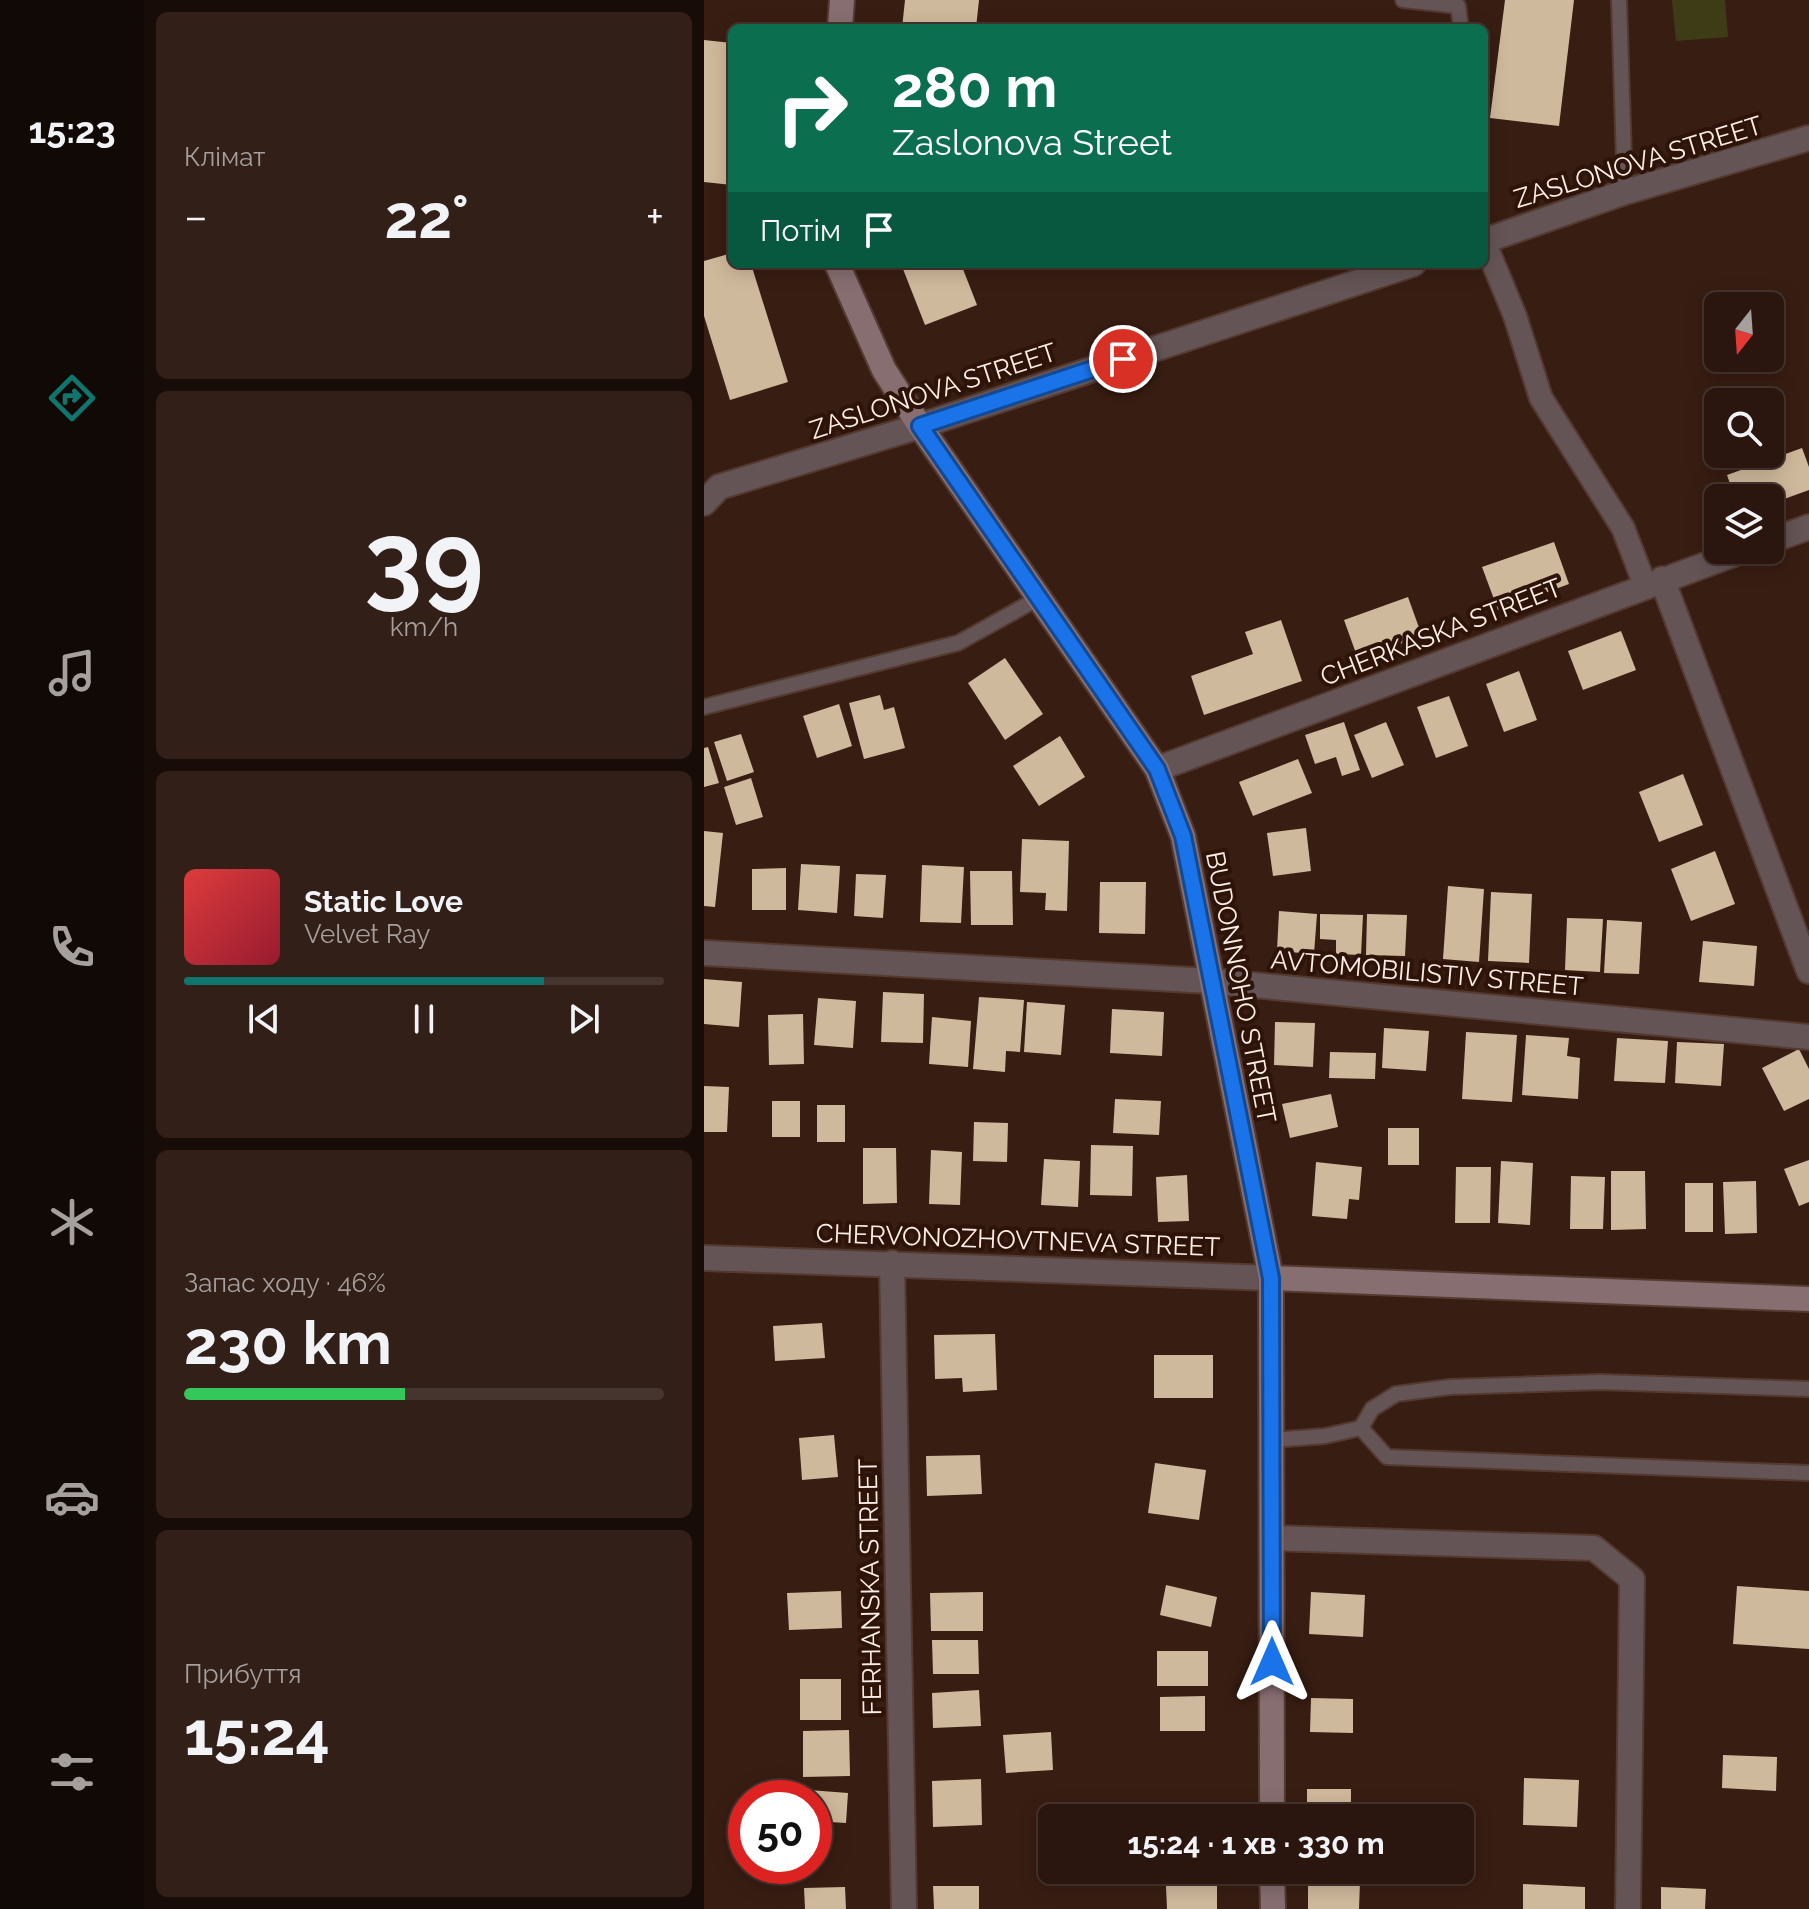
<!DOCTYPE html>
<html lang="uk">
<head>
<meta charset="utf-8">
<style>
  :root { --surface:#2a160e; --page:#321f17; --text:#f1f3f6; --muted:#a59f9e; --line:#46352e; --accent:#0f766e }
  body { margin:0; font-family:Raleway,sans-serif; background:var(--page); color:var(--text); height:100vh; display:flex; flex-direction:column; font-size:30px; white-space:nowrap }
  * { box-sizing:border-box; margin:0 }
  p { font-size:26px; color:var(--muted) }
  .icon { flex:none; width:44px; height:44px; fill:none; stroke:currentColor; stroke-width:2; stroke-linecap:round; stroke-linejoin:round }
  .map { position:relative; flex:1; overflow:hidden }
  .side { display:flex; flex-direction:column; gap:12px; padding:12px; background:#170c08; width:560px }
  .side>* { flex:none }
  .top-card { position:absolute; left:24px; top:24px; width:760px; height:244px; border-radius:12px; box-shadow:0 4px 20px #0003,0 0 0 2px var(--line); background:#0b6e4f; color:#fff; overflow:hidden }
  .needle { width:52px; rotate:197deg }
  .tools { position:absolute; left:1000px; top:292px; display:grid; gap:16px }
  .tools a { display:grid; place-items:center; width:80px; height:80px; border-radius:12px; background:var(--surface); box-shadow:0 4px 20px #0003,0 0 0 2px var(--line); font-size:40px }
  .speed { position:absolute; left:24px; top:1780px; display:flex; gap:16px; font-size:40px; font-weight:700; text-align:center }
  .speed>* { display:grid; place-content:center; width:104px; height:104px; border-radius:50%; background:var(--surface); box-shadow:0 4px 20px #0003,0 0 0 2px var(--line); line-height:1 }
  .speed .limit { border:12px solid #d22; background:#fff; color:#111 }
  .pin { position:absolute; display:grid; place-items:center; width:68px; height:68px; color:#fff; margin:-34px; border:4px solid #fff; border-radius:50%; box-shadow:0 2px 8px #0007 }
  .me { position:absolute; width:88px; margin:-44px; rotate:0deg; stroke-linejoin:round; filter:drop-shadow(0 0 6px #0008) }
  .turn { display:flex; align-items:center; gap:28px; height:168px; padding:0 32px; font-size:36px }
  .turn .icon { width:104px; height:104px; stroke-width:2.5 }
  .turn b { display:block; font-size:56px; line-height:68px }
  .then { display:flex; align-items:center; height:76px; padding:0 32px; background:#0003; gap:16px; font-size:30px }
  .big { font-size:60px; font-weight:700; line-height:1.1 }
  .side .widget { flex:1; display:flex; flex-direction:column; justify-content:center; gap:12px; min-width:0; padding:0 28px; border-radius:12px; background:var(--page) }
  .side .dial { align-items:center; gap:0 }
  .dial b { font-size:104px; line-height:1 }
  .song { display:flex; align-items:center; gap:24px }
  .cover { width:96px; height:96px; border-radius:12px; background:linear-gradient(135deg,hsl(0 70% 55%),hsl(350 70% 35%)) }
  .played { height:8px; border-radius:4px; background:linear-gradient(90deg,var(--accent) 75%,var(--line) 75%) }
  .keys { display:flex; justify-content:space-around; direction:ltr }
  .heat { display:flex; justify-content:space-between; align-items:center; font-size:44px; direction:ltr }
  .charge { height:12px; border-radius:6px; background:linear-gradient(90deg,#34c759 46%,var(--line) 0) }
  .trip { position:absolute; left:334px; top:1804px; width:436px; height:80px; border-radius:12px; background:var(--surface); box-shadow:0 4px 20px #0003,0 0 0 2px var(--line); font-weight:700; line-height:80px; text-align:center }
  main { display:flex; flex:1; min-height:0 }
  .menu { display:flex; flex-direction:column; width:144px; justify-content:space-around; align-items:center; background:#110906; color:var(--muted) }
  .menu .icon { width:56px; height:56px }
  .menu .on { color:var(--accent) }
  .menu b { font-size:36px; color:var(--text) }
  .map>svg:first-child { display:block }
  .green { fill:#3d3c16 }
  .building { fill:#cfb99c }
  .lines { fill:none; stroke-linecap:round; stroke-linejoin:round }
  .service-casing { stroke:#543a30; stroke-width:18 }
  .pedestrian-casing { stroke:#543a30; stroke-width:26 }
  .minor-casing { stroke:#543a30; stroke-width:28 }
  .secondary-casing { stroke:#543a30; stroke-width:28 }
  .service { stroke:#645456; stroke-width:14 }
  .pedestrian { stroke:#645456; stroke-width:22 }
  .minor { stroke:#645456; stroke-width:24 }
  .secondary { stroke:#876e71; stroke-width:24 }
  .route-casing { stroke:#114b97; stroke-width:20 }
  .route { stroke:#1a73e8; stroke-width:14 }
  .labels { text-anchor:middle; stroke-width:8; stroke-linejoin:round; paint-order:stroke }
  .street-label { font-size:26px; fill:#fdede7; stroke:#2d1308 }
</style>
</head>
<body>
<main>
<nav class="menu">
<b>15:23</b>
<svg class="icon on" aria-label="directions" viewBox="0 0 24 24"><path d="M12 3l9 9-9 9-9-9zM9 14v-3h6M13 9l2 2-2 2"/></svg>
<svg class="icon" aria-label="music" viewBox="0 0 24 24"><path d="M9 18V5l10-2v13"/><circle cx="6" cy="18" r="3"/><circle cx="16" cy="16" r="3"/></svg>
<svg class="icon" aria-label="phone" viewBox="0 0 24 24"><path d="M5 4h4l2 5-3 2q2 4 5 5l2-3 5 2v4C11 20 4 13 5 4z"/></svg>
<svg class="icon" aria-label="climate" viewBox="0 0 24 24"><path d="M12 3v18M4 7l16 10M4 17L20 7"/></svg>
<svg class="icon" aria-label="car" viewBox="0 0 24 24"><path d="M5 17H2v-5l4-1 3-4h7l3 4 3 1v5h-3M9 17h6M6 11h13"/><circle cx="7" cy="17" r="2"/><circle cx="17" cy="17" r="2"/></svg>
<svg class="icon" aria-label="filters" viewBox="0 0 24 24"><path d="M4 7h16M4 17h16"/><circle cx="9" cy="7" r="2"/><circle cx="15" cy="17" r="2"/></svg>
</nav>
<section class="side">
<div class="widget"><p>Клімат</p>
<div class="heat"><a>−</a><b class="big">22°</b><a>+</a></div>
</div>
<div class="widget dial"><b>39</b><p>km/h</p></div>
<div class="widget">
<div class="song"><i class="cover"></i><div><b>Static Love</b><p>Velvet Ray</p></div></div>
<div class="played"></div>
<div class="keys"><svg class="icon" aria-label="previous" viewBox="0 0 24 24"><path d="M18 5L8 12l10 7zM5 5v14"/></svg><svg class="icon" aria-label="pause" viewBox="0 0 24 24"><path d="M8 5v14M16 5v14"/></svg><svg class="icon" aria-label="next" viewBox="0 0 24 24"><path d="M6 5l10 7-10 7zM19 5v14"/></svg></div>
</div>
<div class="widget"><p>Запас ходу · 46%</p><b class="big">230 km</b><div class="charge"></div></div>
<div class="widget"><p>Прибуття</p><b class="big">15:24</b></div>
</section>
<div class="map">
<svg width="1105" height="1909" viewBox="0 0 1105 1909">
  <rect width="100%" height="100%" fill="#381d12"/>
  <path class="green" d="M968 0H1021L1024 37 972 41Z"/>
  <g class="building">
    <path d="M201 0H275L272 28H198Z"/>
    <path d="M801 0H870L855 126 786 118Z"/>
    <path d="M0 40 28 43V185L0 182Z"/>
    <path d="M28 253V264H47L84 382 26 400 0 316V261Z"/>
    <path d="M197 264H257L273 305 221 325Z"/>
    <path d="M1098 448 1105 467V490L1066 504V498H1031L1023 475Z"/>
    <path d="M850 542 865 584 794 610 778 567Z"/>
    <path d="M704 597 718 636 654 659 640 620Z"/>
    <path d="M577 620 598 681 500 715 487 676 549 654 541 632Z"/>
    <path d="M917 631 932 670 879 690 864 651Z"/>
    <path d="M301 658 339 714 301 740 264 683Z"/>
    <path d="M815 671 833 720 800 732 782 684Z"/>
    <path d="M176 695 180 710 190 707 201 748 160 759 145 703Z"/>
    <path d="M745 696 764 746 732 758 713 707Z"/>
    <path d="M135 704 148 746 113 758 99 716Z"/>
    <path d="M640 722 656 770 638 776 632 757 611 764 601 735Z"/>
    <path d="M682 722 700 765 668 778 650 735Z"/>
    <path d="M37 734 50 772 23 781 10 742Z"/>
    <path d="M356 736 381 777 335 806 309 766Z"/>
    <path d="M4 747 15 783 0 787V748Z"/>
    <path d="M594 759 608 793 549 816 535 782Z"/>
    <path d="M979 774 999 825 955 842 935 792Z"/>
    <path d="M47 778 59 817 32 825 20 787Z"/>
    <path d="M602 828 607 871 569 876 563 833Z"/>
    <path d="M0 831 19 833 11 907 0 906Z"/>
    <path d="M318 839 365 841 363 911 341 910 342 893 316 892Z"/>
    <path d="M1011 851 1031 904 987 921 967 869Z"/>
    <path d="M97 864 136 866 133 913 94 910Z"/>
    <path d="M218 865 260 867 257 923 216 922Z"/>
    <path d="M82 868V910H48V869Z"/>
    <path d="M266 871H308L309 925H267Z"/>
    <path d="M152 874 182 875 179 918 150 916Z"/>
    <path d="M396 882H442L441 934 395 933Z"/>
    <path d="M744 886 780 889 775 962 739 959Z"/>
    <path d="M787 892 828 894 825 963 784 961Z"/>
    <path d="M575 911 613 914 610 954 573 951Z"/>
    <path d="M616 914 659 915 657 955 632 954V940L616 939Z"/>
    <path d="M663 914 703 915 701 956 662 955Z"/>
    <path d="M863 918 899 919 896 972 861 970Z"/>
    <path d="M903 920 938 922 935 974 900 973Z"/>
    <path d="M999 941 1053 946 1050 986 995 982Z"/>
    <path d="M0 979 38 982 35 1027 0 1024Z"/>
    <path d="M179 992 220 994 219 1043 177 1042Z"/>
    <path d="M275 997 320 1000 316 1052 302 1051 301 1072 269 1069Z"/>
    <path d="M114 998 152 1001 149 1048 110 1045Z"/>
    <path d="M323 1002 361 1005 357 1055 320 1052Z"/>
    <path d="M408 1009 460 1012 458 1056 406 1053Z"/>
    <path d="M99 1014 100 1064 65 1065 64 1015Z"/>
    <path d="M228 1017 267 1021 264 1067 225 1064Z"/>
    <path d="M571 1022 611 1023 609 1067 570 1065Z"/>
    <path d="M680 1028 725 1031 722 1071 678 1068Z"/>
    <path d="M762 1032 813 1035 808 1102 758 1099Z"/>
    <path d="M822 1035 865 1038 863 1056 876 1058 874 1099 818 1095Z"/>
    <path d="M913 1038 964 1041 961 1083 910 1081Z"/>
    <path d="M973 1042 1020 1044 1017 1086 971 1083Z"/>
    <path d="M1095 1049 1105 1069V1099L1080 1111 1058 1068Z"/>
    <path d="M626 1052 672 1053 671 1079 625 1078Z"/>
    <path d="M0 1086 25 1087 23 1132H0Z"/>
    <path d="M627 1094 634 1127 586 1138 578 1104Z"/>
    <path d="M411 1099 457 1101 455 1135 409 1133Z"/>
    <rect x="68" y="1101" width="28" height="36"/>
    <rect x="113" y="1105" width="28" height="37"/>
    <path d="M270 1122 304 1123 303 1162 269 1161Z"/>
    <rect x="684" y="1128" width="31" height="37"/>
    <path d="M387 1145 429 1146 428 1196 386 1195Z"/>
    <path d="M159 1148H192L193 1203 159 1204Z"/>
    <path d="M227 1150 258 1152 256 1205 225 1204Z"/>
    <path d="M340 1159 376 1161 374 1207 337 1205Z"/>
    <path d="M1105 1160V1202L1095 1206 1080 1169Z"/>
    <path d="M797 1161 829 1163 826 1225 794 1223Z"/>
    <path d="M612 1162 658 1167 655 1200 645 1199 643 1219 608 1216Z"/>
    <path d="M752 1167H787L786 1223H751Z"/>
    <path d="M907 1171H941L942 1229 907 1230Z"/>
    <path d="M483 1175 485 1221 454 1222 452 1177Z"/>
    <path d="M867 1176 901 1177 899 1229H866Z"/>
    <path d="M1052 1181 1053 1233 1021 1234 1019 1182Z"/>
    <rect x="981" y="1183" width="28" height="49"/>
    <path d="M118 1323 121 1358 71 1361 69 1326Z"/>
    <path d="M291 1334 293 1390 259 1392 258 1378 231 1379 230 1335Z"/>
    <rect x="450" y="1355" width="59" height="43"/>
    <path d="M130 1435 134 1477 98 1480 95 1438Z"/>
    <path d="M276 1455 278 1494 223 1496 222 1456Z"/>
    <path d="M451 1463 502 1470 495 1520 444 1513Z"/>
    <path d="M462 1585 513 1597 507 1627 456 1615Z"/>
    <path d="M1033 1586 1105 1591V1649L1029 1644Z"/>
    <path d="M137 1591 138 1628 85 1630 83 1593Z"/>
    <path d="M279 1592V1631H227L226 1593Z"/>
    <path d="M607 1592 661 1595 659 1637 605 1634Z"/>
    <path d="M228 1640H274L275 1674H229Z"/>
    <rect x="453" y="1651" width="51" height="35"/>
    <rect x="96" y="1679" width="41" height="41"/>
    <path d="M275 1690 277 1726 229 1728 228 1693Z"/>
    <path d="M501 1696V1731H456V1697Z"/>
    <path d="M607 1698 649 1699V1733L606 1732Z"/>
    <path d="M145 1730 146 1776 99 1777V1731Z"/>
    <path d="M347 1732 349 1770 302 1773 299 1735Z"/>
    <path d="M1019 1755 1073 1757 1072 1791 1018 1788Z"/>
    <path d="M820 1778 875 1780 873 1827 819 1825Z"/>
    <path d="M277 1779 278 1825 229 1827 228 1781Z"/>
    <rect x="603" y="1789" width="44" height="29"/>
    <path d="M105 1790 144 1793 142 1823 110 1821V1798H105Z"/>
    <path d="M604 1881 656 1882 655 1909H604Z"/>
    <path d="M819 1884 881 1887V1909H819Z"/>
    <path d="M513 1885V1909H463L462 1886Z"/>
    <path d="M229 1886H275V1909H230Z"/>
    <path d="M141 1887 142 1909H101L100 1888Z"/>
    <path d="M957 1887 1002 1889 1001 1909H957Z"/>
  </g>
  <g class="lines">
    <g class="service-casing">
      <g id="service">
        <path d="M699 0 754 6 757 28"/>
        <path d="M915 0 921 192"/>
        <path d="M0 707 254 643 335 598"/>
        <path d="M657 1428 668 1409 692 1394 746 1387 896 1382 1105 1389"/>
        <path d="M569 1440 621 1436 657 1428 683 1457 1105 1473"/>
      </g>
    </g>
    <g class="pedestrian-casing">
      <path id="pedestrian" d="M780 241 811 316 837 398 919 528 941 585"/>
    </g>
    <g class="minor-casing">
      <g id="minor">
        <path d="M780 241 921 192 1105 138"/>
        <path d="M0 503 15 487 216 426 709 264"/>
        <path d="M1066 541 1105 527"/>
        <path d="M958 579 1105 971"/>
        <path d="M453 769 1041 550"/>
        <path d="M0 953 506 981 1105 1037"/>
        <path d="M0 1258 567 1278"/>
        <path d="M188 1263 200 1909"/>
        <path d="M568 1538 890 1548 928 1579 924 1909"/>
      </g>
    </g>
    <g class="secondary-casing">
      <g id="secondary">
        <path d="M136 28 138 0"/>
        <path d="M133 264 180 370 216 426 453 769 479 836 567 1278 568 1818"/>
        <path d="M567 1278 1105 1299"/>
        <path d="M568 1870 569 1909"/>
      </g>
    </g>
    <use href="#service" class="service"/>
    <use href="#pedestrian" class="pedestrian"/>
    <use href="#minor" class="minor"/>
    <use href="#secondary" class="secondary"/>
  </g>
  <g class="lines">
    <g class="route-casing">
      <path id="route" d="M419 359 216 426 453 769 479 836 567 1278 568 1662"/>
    </g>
    <use href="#route" class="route"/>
  </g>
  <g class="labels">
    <g class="street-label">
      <text transform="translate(934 162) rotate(-17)" y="9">ZASLONOVA STREET</text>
      <text transform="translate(229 391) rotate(-18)" y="9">ZASLONOVA STREET</text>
      <text transform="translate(737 632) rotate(-21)" y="9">CHERKASKA STREET</text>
      <text transform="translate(723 973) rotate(5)" y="9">AVTOMOBILISTIV STREET</text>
      <text transform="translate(537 987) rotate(79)" y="9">BUDONNOHO STREET</text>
      <text transform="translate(314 1240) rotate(2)" y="9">CHERVONOZHOVTNEVA STREET</text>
      <text transform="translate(166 1587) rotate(-91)" y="9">FERHANSKA STREET</text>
    </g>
  </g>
</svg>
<div class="tools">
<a><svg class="needle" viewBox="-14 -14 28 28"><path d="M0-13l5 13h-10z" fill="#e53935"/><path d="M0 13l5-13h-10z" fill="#a59f9e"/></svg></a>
<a><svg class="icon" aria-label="search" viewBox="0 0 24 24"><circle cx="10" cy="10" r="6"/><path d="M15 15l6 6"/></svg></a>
<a><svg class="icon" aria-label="layers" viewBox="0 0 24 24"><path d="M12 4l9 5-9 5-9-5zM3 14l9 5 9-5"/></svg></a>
</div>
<div class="speed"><div class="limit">50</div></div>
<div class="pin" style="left:419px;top:359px;background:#d93025"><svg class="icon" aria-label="arrive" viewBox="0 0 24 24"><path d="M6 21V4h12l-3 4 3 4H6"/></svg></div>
<svg class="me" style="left:568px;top:1662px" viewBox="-20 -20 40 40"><path d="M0-17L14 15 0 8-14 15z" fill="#1a73e8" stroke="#fff" stroke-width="4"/></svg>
<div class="trip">15:24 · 1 хв · 330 m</div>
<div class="top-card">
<div class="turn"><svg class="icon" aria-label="right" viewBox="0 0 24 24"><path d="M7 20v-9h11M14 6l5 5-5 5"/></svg><div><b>280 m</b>Zaslonova Street</div></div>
<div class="then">Потім<svg class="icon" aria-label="arrive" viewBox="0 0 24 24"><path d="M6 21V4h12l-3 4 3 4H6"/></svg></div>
</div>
</div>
</main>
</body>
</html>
